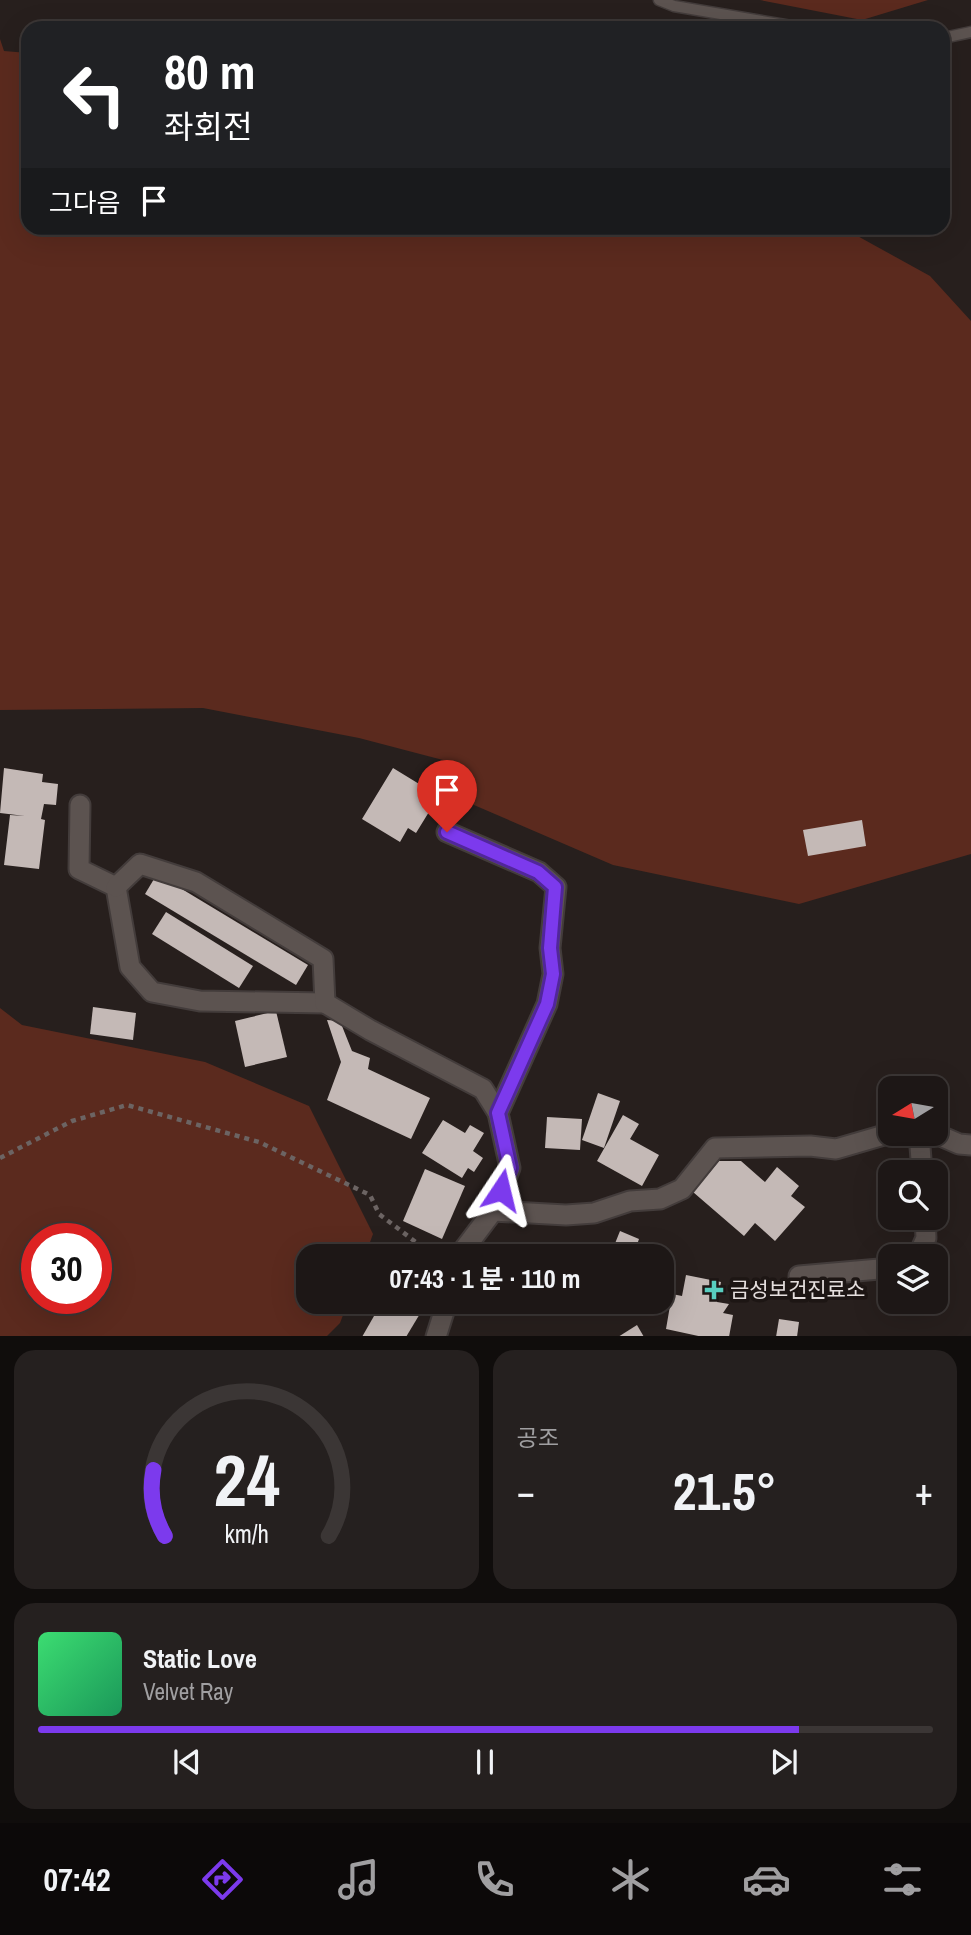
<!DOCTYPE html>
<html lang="ko">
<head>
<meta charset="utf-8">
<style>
  :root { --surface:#1d1716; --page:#25201f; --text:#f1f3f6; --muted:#a09fa1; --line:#3b3635; --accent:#7c3aed }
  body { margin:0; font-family:"Archivo Narrow","Noto Sans KR",sans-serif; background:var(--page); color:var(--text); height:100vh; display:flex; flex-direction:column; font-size:26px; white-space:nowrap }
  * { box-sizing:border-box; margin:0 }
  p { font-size:23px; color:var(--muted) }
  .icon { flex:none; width:38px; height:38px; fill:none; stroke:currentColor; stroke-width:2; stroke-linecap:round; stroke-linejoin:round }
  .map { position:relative; height:1336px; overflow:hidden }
  .sheet { display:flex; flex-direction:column; gap:14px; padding:14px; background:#100d0c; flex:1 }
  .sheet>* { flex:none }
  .top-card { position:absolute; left:21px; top:21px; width:929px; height:214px; border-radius:21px; box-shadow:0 7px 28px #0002,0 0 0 2px var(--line); background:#202124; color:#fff; overflow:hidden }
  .needle { width:46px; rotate:259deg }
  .tools { position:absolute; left:878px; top:1076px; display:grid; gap:14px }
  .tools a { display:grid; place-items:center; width:70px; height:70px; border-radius:14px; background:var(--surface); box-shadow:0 7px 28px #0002,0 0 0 2px var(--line); font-size:35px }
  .speed { position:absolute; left:21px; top:1223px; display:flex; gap:14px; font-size:35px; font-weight:700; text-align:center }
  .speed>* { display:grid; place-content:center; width:91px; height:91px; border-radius:50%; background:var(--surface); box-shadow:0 7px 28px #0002,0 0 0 2px var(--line); line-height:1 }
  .speed .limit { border:10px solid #d22; background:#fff; color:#111 }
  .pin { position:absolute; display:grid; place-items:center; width:60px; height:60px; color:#fff; margin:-72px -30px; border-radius:50% 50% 50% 0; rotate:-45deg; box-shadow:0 0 7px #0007 }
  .pin .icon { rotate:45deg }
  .me { position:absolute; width:77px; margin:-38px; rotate:10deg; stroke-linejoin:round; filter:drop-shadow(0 0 5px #0008) }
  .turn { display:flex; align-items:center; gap:24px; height:147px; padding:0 28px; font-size:32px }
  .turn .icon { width:91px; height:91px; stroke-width:2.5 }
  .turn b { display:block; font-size:49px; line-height:60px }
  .then { display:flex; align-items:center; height:66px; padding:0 28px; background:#0003; gap:14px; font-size:26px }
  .big { font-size:52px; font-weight:700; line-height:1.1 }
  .sheet .card { flex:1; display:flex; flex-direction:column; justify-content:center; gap:10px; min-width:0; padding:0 24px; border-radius:21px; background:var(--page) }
  .sheet .dial { align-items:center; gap:0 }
  .dial svg { height:182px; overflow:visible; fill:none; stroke:var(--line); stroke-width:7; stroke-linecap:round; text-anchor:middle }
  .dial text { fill:var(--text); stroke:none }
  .song { display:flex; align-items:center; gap:21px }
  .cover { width:84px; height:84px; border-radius:10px; background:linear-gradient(135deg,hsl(140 70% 55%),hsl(150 70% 35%)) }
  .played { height:7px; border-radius:4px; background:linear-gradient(90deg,var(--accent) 85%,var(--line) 85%) }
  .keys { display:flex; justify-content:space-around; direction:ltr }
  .heat { display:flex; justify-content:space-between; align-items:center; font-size:38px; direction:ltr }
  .sheet .tiles { flex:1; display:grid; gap:14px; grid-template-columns:1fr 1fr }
  .card:last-child { grid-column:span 2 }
  .trip { position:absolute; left:296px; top:1244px; width:378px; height:70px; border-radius:21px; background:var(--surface); box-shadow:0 7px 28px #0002,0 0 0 2px var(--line); font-weight:700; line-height:70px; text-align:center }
  .tabs { display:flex; height:112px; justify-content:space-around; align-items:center; background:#0c0909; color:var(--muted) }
  .tabs .icon { width:49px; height:49px }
  .tabs .active { color:var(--accent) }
  .tabs b { font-size:32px; color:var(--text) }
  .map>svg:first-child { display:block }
  .green { fill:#5b2a1e; fill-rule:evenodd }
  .building { fill:#c4b9b6 }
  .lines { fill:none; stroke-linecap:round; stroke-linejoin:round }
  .lane-casing { stroke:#433c3b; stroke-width:13 }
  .street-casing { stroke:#433c3b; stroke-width:23 }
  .path { stroke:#6c6463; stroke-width:4.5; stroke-dasharray:5 5; stroke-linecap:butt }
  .lane { stroke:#5c5350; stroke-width:10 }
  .street { stroke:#5c5350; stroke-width:19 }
  .route-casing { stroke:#51269a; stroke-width:18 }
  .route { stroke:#7c3aed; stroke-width:12 }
  .poi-dot { fill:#58cec0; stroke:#1d1614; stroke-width:2.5 }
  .labels { text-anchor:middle; stroke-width:7; stroke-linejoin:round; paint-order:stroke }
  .poi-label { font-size:21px; fill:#e5dfde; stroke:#1d1614; text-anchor:start }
</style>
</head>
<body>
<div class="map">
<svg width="971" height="1337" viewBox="0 0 971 1337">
  <rect width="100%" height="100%" fill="#271f1d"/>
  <g class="green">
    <path d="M760 0H928L862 20Z"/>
    <path d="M0 39 4 51 28 53V228H843L930 276 971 321V854L799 904 613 865 453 796 462 765 359 738 203 708 0 710Z"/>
    <path d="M0 1008 22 1025 205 1062 309 1106 373 1234 365 1256H308V1302H348L340 1323 326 1337 0 1336ZM37 1239H96V1298H37Z"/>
  </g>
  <g class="building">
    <path d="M4 768 43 774 42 782 58 784 56 805 44 804 41 819 45 820 39 869 4 865 10 815 25 816 0 813Z"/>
    <path d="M393 768 429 790 422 802 432 807 416 833 408 828 400 842 362 819Z"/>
    <path d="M862 820 866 846 808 856 803 830Z"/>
    <path d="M157 874 308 965 296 985 145 894Z"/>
    <path d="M166 912 253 966 239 988 152 934Z"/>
    <path d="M93 1007 136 1013 133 1040 90 1034Z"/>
    <path d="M276 1011 287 1057 245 1067 235 1021Z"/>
    <path d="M327 1020 340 1021 352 1051 370 1058 368 1069 430 1098 411 1139 327 1100 341 1062Z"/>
    <path d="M598 1093 620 1101 604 1148 582 1140Z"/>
    <path d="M623 1115 639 1124 630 1139 659 1155 642 1186 597 1161Z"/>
    <path d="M547 1117 582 1119 580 1150 545 1148Z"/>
    <path d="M443 1120 465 1133 470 1125 484 1133 473 1151 483 1158 474 1172 468 1168 462 1178 422 1153Z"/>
    <path d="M719 1161H741L765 1182 777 1167 799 1186 791 1196 805 1207 775 1241 755 1223 744 1236 693 1192Z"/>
    <path d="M425 1169 465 1186 442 1239 403 1221Z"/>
    <path d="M620 1231 639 1239 633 1256H610Z"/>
    <path d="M686 1275 721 1282 717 1302 729 1304 723 1313 733 1315 729 1337H703L666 1329 672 1294 682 1296Z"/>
    <path d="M382 1302H416L424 1307 406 1337H362Z"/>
    <path d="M779 1319 799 1322 797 1337H776Z"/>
    <path d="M637 1325 644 1337H618Z"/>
  </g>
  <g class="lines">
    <g class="lane-casing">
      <g id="lane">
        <path d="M659 0 674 6 803 28"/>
        <path d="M943 38 971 32"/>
      </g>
    </g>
    <g class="street-casing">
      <g id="street">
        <path d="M80 805 79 869 116 887 130 967 152 992 200 1001 325 1003"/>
        <path d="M447 832 539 872 556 887 550 948 553 974 547 1004 498 1113"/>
        <path d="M116 887 140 864 196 882 323 959 325 1003 370 1030 483 1089 498 1113 510 1168 493 1211 459 1256"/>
        <path d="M919 1134 922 1172"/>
        <path d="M936 1134 959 1144 971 1145"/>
        <path d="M493 1211 566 1215 594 1213 630 1201 660 1199 682 1189 715 1148 810 1146 836 1149 891 1133"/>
        <path d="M918 1256 926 1238 925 1218"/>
        <path d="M799 1276 891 1268"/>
        <path d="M436 1337 447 1302"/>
      </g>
    </g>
    <path class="path" d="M0 1158 72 1121 127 1105 259 1142 370 1195 379 1214 434 1256"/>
    <use href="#lane" class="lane"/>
    <use href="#street" class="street"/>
  </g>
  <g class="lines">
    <g class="route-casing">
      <path id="route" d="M447 832 538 872 555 887 550 948 553 974 547 1004 498 1113 510 1168 501 1190"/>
    </g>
    <use href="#route" class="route"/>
  </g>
  <path class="poi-dot" d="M710.5 1279.5h7v7h7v7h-7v7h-7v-7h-7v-7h7z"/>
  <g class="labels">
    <g class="poi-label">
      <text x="730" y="1297">금성보건진료소</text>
    </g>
  </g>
</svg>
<div class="tools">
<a><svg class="needle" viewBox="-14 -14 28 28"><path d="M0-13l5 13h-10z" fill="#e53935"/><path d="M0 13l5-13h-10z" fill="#a09fa1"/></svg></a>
<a><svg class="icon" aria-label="search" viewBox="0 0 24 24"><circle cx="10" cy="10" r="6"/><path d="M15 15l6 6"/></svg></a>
<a><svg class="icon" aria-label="layers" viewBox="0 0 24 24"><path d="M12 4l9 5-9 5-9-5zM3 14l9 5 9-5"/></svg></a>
</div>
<div class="speed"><div class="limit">30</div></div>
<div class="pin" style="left:447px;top:832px;background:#d93025"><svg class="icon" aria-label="arrive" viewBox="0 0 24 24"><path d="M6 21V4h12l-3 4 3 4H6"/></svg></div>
<svg class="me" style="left:501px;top:1190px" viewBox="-20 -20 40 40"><path d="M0-17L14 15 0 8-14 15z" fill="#7c3aed" stroke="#fff" stroke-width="4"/></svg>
<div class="trip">07:43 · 1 분 · 110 m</div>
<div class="top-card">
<div class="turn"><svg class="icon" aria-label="left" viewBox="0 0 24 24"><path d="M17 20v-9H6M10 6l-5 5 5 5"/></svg><div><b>80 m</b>좌회전</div></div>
<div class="then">그다음<svg class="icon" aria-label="arrive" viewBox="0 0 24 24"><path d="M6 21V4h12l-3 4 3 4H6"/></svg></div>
</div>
</div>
<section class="sheet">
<div class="tiles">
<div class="card dial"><svg viewBox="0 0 100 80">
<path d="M14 69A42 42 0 1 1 86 69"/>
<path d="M14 69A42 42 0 0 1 9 40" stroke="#7c3aed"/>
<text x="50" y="56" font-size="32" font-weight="700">24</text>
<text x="50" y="72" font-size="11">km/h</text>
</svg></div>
<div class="card"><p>공조</p>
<div class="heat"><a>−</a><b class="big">21.5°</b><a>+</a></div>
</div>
<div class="card">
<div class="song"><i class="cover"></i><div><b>Static Love</b><p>Velvet Ray</p></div></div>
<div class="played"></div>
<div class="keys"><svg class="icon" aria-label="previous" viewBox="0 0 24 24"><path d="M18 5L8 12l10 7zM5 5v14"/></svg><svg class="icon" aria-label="pause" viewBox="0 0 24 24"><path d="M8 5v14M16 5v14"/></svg><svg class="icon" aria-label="next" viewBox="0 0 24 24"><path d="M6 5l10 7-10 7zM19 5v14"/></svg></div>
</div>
</div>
</section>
<nav class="tabs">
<b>07:42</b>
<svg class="icon active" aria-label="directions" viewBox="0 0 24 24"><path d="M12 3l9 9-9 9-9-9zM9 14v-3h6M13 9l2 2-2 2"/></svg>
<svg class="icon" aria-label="music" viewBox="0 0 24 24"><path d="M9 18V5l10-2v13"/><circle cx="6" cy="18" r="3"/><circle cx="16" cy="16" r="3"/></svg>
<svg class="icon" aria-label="phone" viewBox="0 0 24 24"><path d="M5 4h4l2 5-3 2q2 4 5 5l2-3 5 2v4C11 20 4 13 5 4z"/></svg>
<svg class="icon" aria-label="climate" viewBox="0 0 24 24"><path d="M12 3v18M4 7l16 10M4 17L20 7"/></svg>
<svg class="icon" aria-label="car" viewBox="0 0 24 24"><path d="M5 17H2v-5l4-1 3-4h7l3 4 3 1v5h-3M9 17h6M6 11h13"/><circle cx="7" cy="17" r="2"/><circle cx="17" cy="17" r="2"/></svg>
<svg class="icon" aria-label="filters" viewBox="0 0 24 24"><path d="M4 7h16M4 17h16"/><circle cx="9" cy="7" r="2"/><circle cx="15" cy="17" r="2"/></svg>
</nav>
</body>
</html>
